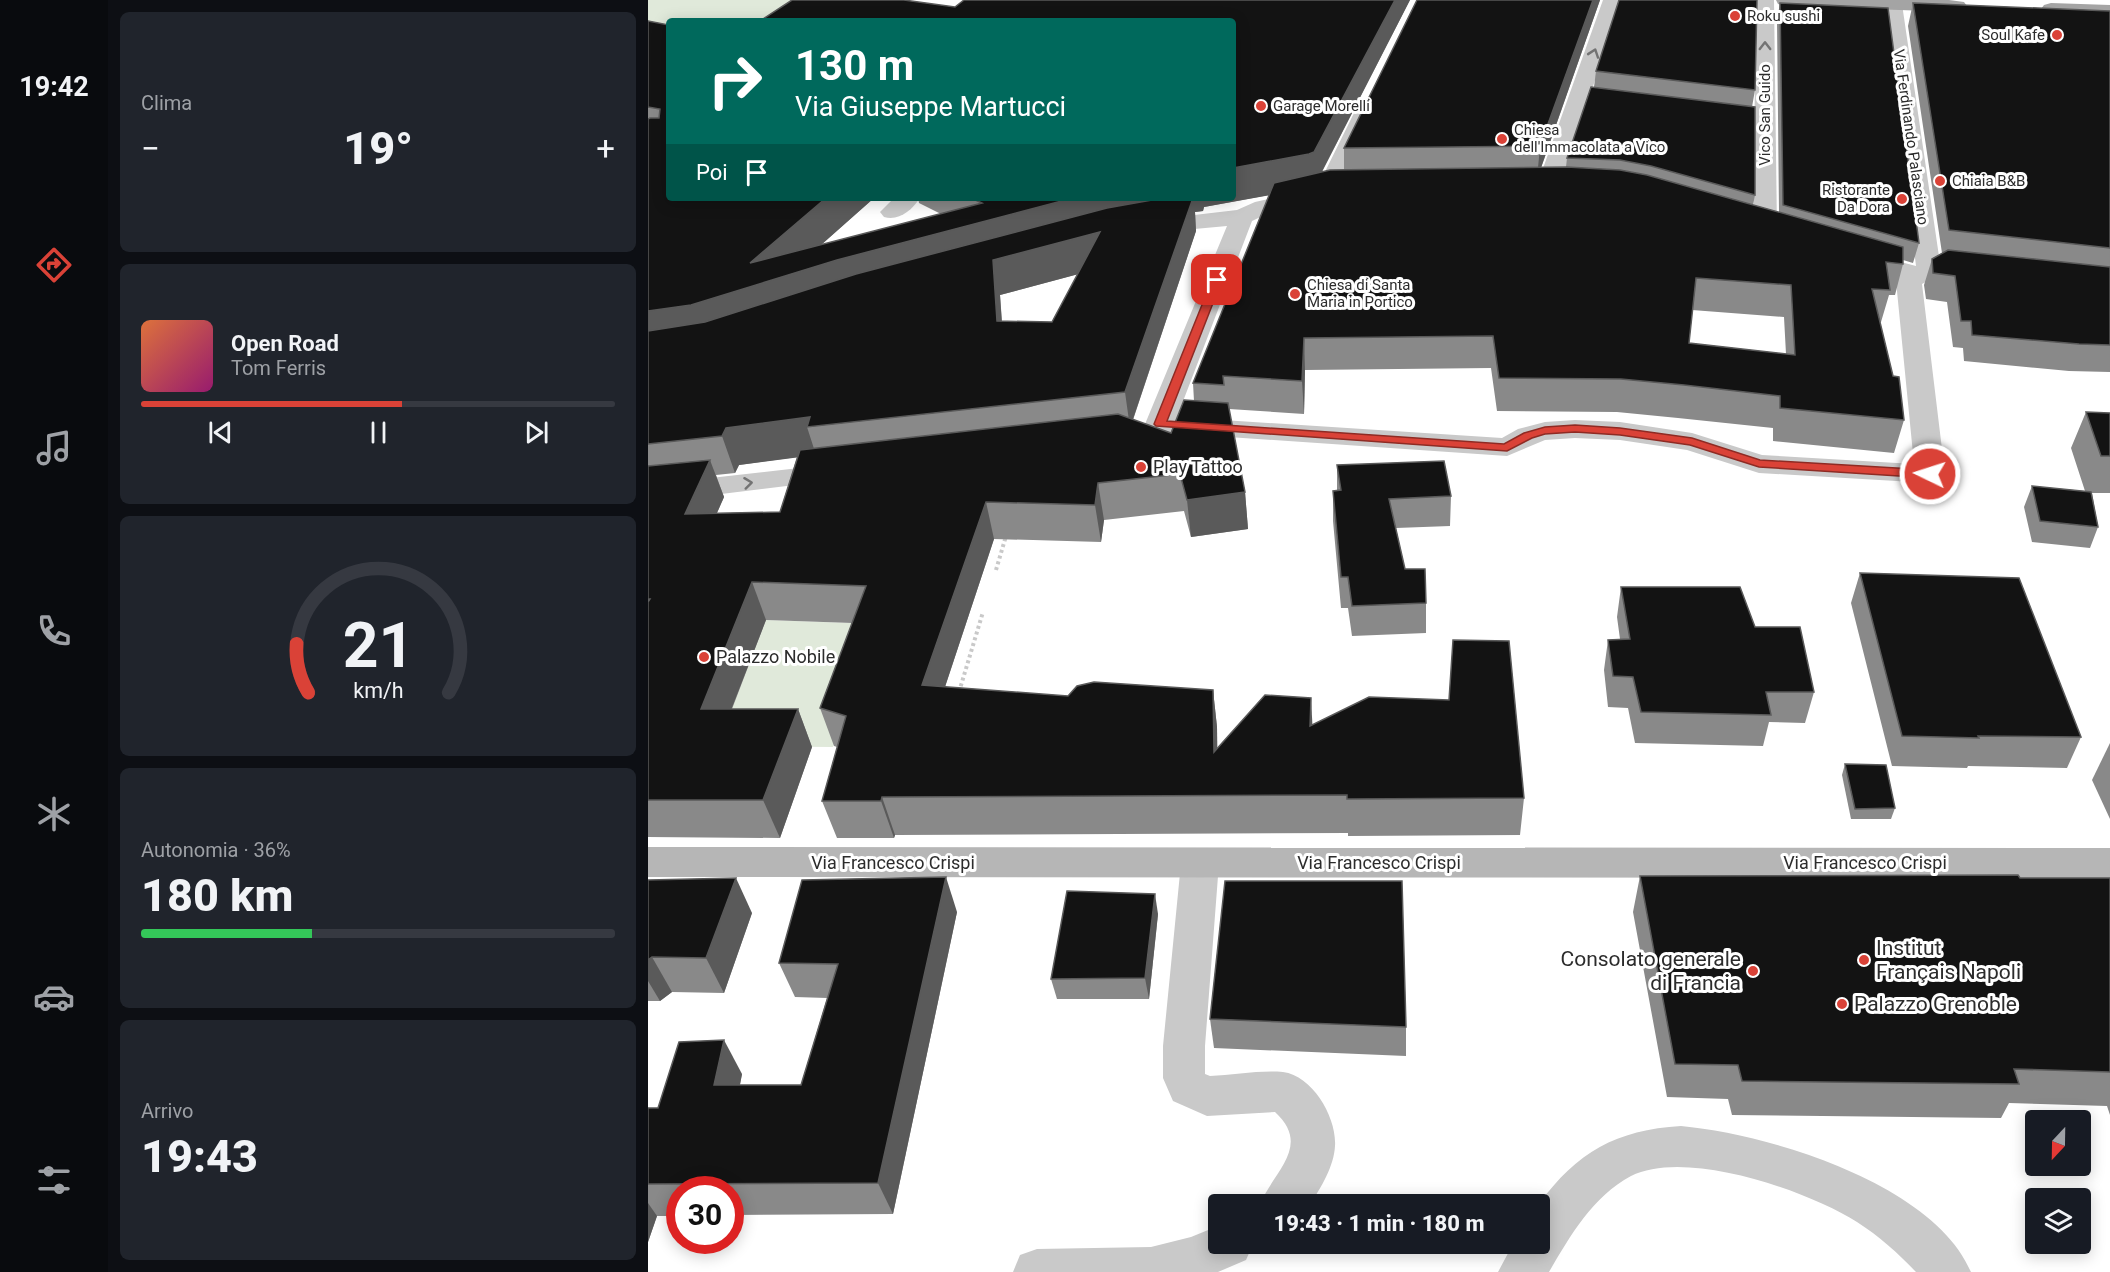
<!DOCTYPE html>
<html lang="it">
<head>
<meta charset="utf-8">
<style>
  :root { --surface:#171b24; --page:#20242c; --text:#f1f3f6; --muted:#9ea1a6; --line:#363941; --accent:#da4237 }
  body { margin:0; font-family:Roboto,sans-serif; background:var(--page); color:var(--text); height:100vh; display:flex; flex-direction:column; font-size:22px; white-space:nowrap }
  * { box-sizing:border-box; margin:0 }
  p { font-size:20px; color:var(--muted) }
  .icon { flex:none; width:33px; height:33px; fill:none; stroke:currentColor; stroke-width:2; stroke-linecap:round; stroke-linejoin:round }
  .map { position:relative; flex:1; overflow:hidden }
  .sheet { display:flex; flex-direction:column; gap:12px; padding:12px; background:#0d0f14; width:540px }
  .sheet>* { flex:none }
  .hud { position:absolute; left:18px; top:18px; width:570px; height:183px; border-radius:6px; box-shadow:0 3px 15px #0003; background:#00695c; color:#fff; overflow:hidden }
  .needle { width:39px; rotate:202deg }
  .buttons { position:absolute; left:1377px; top:1110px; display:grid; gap:12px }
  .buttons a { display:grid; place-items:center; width:66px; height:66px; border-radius:6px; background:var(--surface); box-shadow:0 3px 15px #0003; font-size:30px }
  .speed { position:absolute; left:18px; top:1176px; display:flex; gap:12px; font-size:30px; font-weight:700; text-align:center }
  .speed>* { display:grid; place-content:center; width:78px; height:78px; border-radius:50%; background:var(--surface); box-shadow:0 3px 15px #0003; line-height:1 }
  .speed .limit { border:9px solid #d22; background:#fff; color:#111 }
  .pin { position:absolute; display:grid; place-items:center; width:51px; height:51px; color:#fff; margin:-26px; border-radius:12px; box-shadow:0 3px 9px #0006 }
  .me { position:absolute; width:66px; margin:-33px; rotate:274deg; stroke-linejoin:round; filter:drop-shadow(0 0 4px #0008) }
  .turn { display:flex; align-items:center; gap:21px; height:126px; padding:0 30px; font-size:27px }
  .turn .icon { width:78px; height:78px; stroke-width:2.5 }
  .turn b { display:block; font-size:42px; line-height:51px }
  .then { display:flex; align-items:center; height:57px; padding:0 30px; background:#0003; gap:12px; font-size:22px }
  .big { font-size:45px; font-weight:800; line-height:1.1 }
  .sheet .tile { flex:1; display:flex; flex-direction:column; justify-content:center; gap:9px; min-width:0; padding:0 21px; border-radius:9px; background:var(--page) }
  .sheet .dial { align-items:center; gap:0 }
  .dial svg { height:156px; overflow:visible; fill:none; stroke:var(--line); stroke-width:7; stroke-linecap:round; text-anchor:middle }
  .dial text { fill:var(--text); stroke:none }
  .song { display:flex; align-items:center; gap:18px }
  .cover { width:72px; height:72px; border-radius:9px; background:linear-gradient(135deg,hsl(20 70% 55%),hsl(320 70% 35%)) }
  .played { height:6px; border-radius:3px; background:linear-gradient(90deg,var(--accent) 55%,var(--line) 55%) }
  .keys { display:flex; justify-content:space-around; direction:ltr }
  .heat { display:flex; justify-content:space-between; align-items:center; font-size:33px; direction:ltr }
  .charge { height:9px; border-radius:4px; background:linear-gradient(90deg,#34c759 36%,var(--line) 0) }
  .trip { position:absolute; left:560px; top:1194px; width:342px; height:60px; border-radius:6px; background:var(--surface); box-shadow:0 3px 15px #0003; font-weight:800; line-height:60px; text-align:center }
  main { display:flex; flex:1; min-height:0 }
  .dock { display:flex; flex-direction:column; width:108px; justify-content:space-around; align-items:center; background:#090b0e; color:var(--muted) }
  .dock .icon { width:42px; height:42px }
  .dock .current { color:var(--accent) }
  .dock b { font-size:27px; color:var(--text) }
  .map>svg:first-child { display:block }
  .green { fill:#e0e9da }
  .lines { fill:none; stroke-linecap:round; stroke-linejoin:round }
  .path { stroke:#c9c9c9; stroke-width:4; stroke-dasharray:3 3; stroke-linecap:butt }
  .street { fill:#c9c9c9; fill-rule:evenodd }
  .secondary { fill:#b6b6b6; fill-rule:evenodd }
  .primary { fill:#a4a4a4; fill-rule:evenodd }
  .wall { fill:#898989; fill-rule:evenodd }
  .shaded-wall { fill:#5a5a5a }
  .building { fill:#131313; stroke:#5a5a5a; stroke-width:1.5; fill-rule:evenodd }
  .oneway { stroke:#737373 }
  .route { fill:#da4237; stroke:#8e2b24; stroke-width:1.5 }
  .poi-dot { fill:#da4237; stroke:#fff; stroke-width:2 }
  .labels { text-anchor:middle; stroke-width:6; stroke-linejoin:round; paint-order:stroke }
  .far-poi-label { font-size:15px; fill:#2c2c2c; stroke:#fff; text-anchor:start }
  .far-street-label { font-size:15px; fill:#2c2c2c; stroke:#fff }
  .poi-label { font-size:18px; fill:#2c2c2c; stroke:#fff; text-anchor:start }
  .street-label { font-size:18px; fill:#2c2c2c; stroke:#fff }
  .near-poi-label { font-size:21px; fill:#2c2c2c; stroke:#fff; text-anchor:start }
</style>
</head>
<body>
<main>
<nav class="dock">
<b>19:42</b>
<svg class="icon current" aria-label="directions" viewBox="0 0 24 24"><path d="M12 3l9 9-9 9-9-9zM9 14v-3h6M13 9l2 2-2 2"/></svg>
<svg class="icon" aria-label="music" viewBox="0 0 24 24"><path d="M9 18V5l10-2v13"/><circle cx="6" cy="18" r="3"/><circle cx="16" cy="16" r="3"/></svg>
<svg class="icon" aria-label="phone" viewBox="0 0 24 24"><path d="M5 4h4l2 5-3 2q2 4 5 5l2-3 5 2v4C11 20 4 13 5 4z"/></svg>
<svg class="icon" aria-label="climate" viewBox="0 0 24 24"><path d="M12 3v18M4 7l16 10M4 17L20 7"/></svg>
<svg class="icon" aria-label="car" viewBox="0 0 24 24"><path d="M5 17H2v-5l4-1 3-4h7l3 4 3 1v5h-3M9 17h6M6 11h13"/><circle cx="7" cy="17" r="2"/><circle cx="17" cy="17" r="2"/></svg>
<svg class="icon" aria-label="filters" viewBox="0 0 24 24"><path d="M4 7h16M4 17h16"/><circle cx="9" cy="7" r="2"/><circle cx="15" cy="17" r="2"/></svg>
</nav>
<section class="sheet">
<div class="tile"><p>Clima</p>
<div class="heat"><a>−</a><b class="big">19°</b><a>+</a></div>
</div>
<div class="tile">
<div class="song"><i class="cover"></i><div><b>Open Road</b><p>Tom Ferris</p></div></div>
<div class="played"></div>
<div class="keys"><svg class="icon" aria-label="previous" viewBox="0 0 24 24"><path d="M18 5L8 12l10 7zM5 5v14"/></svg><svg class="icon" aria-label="pause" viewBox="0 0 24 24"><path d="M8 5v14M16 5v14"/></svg><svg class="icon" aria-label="next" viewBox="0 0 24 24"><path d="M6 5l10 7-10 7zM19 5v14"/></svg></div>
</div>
<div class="tile dial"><svg viewBox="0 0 100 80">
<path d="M14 69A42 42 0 1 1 86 69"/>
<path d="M14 69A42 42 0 0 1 8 44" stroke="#da4237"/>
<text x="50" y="56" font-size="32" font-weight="700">21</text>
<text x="50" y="72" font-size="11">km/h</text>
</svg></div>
<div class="tile"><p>Autonomia · 36%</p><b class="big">180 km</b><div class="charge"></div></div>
<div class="tile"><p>Arrivo</p><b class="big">19:43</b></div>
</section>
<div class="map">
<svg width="1462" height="1272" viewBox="0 0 1462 1272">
  <rect width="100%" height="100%" fill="#fff"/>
  <g class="green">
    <path d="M0 0H172L141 21H21V102L0 116Z"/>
    <path d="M118 620 230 624 185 747 69 746Z"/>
  </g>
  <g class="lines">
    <g class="path">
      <path d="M348 570 358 536"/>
      <path d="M311 692 335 612"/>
    </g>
    <g class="street">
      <path d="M955 0H973L912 188 908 193 900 195 892 193 888 188Z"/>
      <path d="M1108 0H1126L1129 231 1125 236 1117 238 1109 236 1105 231Z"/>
      <path d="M1238 0H1252L1254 4 1293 270 1290 275 1274 284 1297 474 1292 480 1282 483 1111 473 1039 450 972 440 927 438 897 440 859 456 522 433 517 442 499 446 489 443 485 437 489 431 495 429 579 226 503 233 495 231 491 226 495 221 589 210 607 202 660 190 667 192 705 115 708 110 716 109 724 110 727 115 686 196 678 198 671 196 668 202 623 212 604 221 529 417 854 438 870 429 897 422 927 420 972 422 1044 433 1114 455 1266 464 1248 281 1251 277 1202 263 1199 258 1202 253 1211 251 1268 266 1236 4Z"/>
      <path d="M246 198H272C263 211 251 221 236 217L232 212Z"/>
      <path d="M186 464 196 467 201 473 196 479 0 503V485Z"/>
      <path d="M552 848 565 852 571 863 557 1046V1074L562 1076C585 1075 612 1070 635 1072 665 1076 689 1118 687 1146 686 1166 673 1188 662 1204H612C626 1171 664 1146 627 1112L559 1116 525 1101 515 1078V1046L533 863 539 852Z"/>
      <path d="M1033 1126C1121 1134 1286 1184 1323 1272H1268C1250 1253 1231 1236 1209 1222 1160 1191 1038 1148 983 1176 945 1196 922 1236 901 1272H850L865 1244H891V1204C929 1152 968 1130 1033 1126Z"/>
      <path d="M570 1226V1244H605L598 1260 570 1272H365L372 1255 389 1249 503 1247 543 1237Z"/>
    </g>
    <path class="secondary" d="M0 847 1462 848V878L0 877Z"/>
    <g class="primary">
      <path d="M1128 0H1301L1316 2 1319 6 1316 10 1309 12 1137 6 1130 4Z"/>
      <path d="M1403 3 1462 5V17L1396 13 1393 9 1396 5Z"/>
    </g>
  </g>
  <g class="wall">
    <path d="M762 0 674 172 696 170V148L769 0H952L893 168 918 167 919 158 946 87 948 71 1107 90 1104 107 1107 195 1105 205 1131 212 1129 20 1132 3 1271 243 1265 263 1255 260V264L1247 295H1241L1233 322H1232L1256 420 1246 453 1125 441V428L1030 418 969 412 849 411 843 368 657 370 656 414 581 409 597 492 600 529 543 537 536 511 456 520 453 542 346 539 297 687 420 696 565 690 569 727V749L664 725 876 798 872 835 700 836V833L247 835 246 838H189L174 801 189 747 186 746 172 708 204 623 118 620 84 709H150L164 747 132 838 0 837V21L21 25V198H226L173 245 293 214 271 203 270 198H585L307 7ZM621 195 545 383 546 401 523 433 485 420 548 231 547 212 555 211 556 207ZM430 274 404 322 354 321 352 295ZM1044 310 1136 317 1138 354 1041 343ZM149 457 132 512 69 513 76 497 68 475 87 473 91 465Z"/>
    <path d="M1265 3 1462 11V372L1421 371 1316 361 1315 348 1305 347 1299 302 1278 299 1276 285 1284 259 1294 253 1260 26Z"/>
    <path d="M1438 412 1462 413V493H1444L1450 527 1442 548 1384 542 1376 507 1384 486 1437 491 1423 448Z"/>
    <path d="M689 465 803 496 802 526 748 528 757 569 778 603V633L704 636 700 608H693L685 521V491H689Z"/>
    <path d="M1212 573 1433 737 1419 768 1320 766 1319 768 1244 766 1203 603Z"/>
    <path d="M973 587 1107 627 1166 692 1157 723 1121 722 1115 746 987 743 980 708 960 707 956 670 960 640 972 639 969 617Z"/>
    <path d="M1462 743V819L1444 780Z"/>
    <path d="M1197 764 1247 808 1243 819H1203L1194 775Z"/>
    <path d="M992 876 1372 878H1462V1115L1459 1106 1361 1103 1353 1118 1084 1115 1080 1099 1019 1097 985 912Z"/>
    <path d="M0 880 104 913 76 993 24 992 12 1001H0Z"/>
    <path d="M309 912 245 1214 82 1215V1190H32V1216H9L0 1242V1108H10L94 1074 92 1085H153L179 998 147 997 131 963Z"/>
    <path d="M510 914 501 999H409L403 979Z"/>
    <path d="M562 1019 758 1027V1056L566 1048Z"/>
  </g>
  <g class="shaded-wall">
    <path d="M747 0H762L667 185 662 188 556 207 555 211 547 212 548 231 482 428 477 392 460 224 0 349V311L102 263 178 198H226L138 276 189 260 425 198H585V168Z"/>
    <path d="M945 0H952L889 179 892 146Z"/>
    <path d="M452 232 457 267 352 295 356 357 349 321 345 260Z"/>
    <path d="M656 338 657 370 656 414 654 381Z"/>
    <path d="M162 417 159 427 168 455 91 465 87 473 74 436 78 428Z"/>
    <path d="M62 460 76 497 52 551 37 514Z"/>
    <path d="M450 483 456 520 453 542 447 505Z"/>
    <path d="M597 492 600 529 543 537 539 500Z"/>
    <path d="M338 502 346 539 285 723 274 685Z"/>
    <path d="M104 582 118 620 69 746 53 709Z"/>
    <path d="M565 690 569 727 570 790 566 752Z"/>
    <path d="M663 698 665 736 662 726Z"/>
    <path d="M150 709 164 747 132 838 115 800Z"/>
    <path d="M234 797 247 835 246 838 233 801Z"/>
    <path d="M298 877 309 912 245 1214 230 1183Z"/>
    <path d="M88 878 104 913 76 993 58 958Z"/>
    <path d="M507 894 510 914 501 999 497 978Z"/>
    <path d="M4 957 24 992 12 1001 0 981V960Z"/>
    <path d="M76 1040 94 1074 85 1119 66 1085Z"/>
    <path d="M0 1203 9 1216 0 1242Z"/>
  </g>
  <g class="building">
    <path d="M144 0H256L307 7 316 0H747L666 152 661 154 585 168V21H112Z"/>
    <path d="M769 0H945L892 146 696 148Z"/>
    <path d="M971 0H1109L1107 90 948 71Z"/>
    <path d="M1132 3 1240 8 1271 243 1135 205Z"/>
    <path d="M1265 3 1462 11V248L1301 230Z"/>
    <path d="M0 21 21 25V198H178L102 263 334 203 323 198H425L189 260 43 305 0 311V119L2 118H11L12 109 0 107Z"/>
    <path d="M943 87 1107 107V195L1003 166 972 160 919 158Z"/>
    <path d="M919 167 972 170 999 175 1255 247V264L1238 262 1242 290 1224 289 1245 376 1251 377 1256 420 1132 408V396L1036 385 973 379 851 378 845 336 656 338 654 381 575 376 576 385 545 383 626 183 682 170ZM1048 278 1143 285 1147 355 1041 343Z"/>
    <path d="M531 198H545L477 392 159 427 162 417 78 428 74 436 0 444V331L57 322 208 274 459 208 504 200ZM452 232 404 322 349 321 345 260Z"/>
    <path d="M1300 250 1462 267V345L1431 344 1324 335 1323 321H1313L1307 276 1285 273 1284 259Z"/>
    <path d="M536 400 580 403 597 492 539 500 532 474 450 483 447 505 338 502 274 685 420 696 429 686 446 682 565 690 566 752 617 695 663 698 662 726 721 697 801 700 805 640 861 641 876 798 699 799V795L234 797 233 801H174L198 716 172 708 218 586 104 582 53 709H150L115 800H0V602L2 599H0V466L62 460 37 514 132 512 152 450 470 414 523 433Z"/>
    <path d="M1438 412 1462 413V456H1453Z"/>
    <path d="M796 461 803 496 741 499 757 569H777L778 603 704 606 700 577H693L685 491 693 490 689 465Z"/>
    <path d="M1384 486 1443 492 1450 527 1392 521Z"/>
    <path d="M1212 573 1371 578 1433 737 1330 736 1331 738 1254 736Z"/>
    <path d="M973 587H1092L1107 627H1152L1166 692H1118L1123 715 993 712 985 677 965 676 960 640 982 639Z"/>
    <path d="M1197 764 1238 765 1247 808 1207 809Z"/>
    <path d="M1370 875 1372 878H1462V1072L1366 1069 1371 1084 1094 1081 1090 1065 1027 1064 992 876Z"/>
    <path d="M298 877 230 1183 0 1184V1108H10L31 1042 76 1040 66 1085H153L190 964 131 963 154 880Z"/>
    <path d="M88 878 58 958 4 957 0 960V880Z"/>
    <path d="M577 881H754L758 1027 562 1019Z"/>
    <path d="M419 891 507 894 497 978 403 979Z"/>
  </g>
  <defs><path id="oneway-chevron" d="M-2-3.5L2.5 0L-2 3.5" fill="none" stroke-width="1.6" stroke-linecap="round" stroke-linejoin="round" transform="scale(1.5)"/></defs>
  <g class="oneway">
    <use href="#oneway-chevron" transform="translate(1117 46) rotate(-90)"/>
    <use href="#oneway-chevron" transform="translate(946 53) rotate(-71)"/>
    <use href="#oneway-chevron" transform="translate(100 483) rotate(-7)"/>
  </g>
  <path class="route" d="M569 277 574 280 519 421 856 444 876 433 897 427 927 425 972 428 1044 438 1112 460 1282 470 1288 474 1282 478 1111 467 1042 445 972 435 927 432 897 434 884 438 859 451 508 426 506 424 564 280Z"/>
  <g class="poi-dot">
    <circle cx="1087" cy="16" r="6"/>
    <circle cx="1409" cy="35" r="6"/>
    <circle cx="613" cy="106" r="6"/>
    <circle cx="854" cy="139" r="6"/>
    <circle cx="1292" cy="181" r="6"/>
    <circle cx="1254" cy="199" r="6"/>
    <circle cx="647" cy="294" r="6"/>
    <circle cx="493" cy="467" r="6"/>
    <circle cx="56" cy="657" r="6"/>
    <circle cx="1216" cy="960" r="6"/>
    <circle cx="1105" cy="971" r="6"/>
    <circle cx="1194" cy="1004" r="6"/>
  </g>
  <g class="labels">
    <g class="far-poi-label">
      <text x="1099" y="21">Roku sushi</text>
      <text x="1397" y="40" text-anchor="end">Soul Kafe</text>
      <text x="625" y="111">Garage Morelli</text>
      <text x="866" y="135">Chiesa<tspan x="866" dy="17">dell'Immacolata a Vico</tspan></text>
      <text x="1304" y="186">Chiaia B&amp;B</text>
      <text x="1242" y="195" text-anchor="end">Ristorante<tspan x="1242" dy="17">Da Dora</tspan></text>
      <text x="659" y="290">Chiesa di Santa<tspan x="659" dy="17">Maria in Portico</tspan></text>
    </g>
    <g class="far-street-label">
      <text transform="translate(1117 115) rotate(-90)" y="5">Vico San Guido</text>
      <text transform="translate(1263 137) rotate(82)" y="5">Via Ferdinando Palasciano</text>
    </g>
    <g class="poi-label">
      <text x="505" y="473">Play Tattoo</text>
      <text x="68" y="663">Palazzo Nobile</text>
    </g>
    <g class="street-label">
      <text x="245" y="869">Via Francesco Crispi</text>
      <text x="731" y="869">Via Francesco Crispi</text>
      <text x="1217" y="869">Via Francesco Crispi</text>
    </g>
    <g class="near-poi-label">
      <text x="1228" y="955">Institut<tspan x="1228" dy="24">Français Napoli</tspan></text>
      <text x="1093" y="966" text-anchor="end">Consolato generale<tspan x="1093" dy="24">di Francia</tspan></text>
      <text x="1206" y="1011">Palazzo Grenoble</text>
    </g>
  </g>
</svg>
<div class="buttons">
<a><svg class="needle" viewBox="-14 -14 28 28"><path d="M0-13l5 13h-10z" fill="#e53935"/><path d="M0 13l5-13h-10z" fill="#9ea1a6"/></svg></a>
<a><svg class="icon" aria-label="layers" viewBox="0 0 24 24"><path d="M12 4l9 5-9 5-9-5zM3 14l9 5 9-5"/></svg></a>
</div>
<div class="speed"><div class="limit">30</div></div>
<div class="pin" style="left:569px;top:280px;background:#d93025"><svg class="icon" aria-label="arrive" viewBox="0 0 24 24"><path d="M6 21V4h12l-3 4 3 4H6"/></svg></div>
<svg class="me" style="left:1282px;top:474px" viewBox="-20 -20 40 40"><circle r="17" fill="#da4237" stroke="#fff" stroke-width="3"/><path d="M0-11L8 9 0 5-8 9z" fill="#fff"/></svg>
<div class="trip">19:43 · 1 min · 180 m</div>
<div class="hud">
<div class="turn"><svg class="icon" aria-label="right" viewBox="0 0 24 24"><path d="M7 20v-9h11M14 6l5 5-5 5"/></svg><div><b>130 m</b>Via Giuseppe Martucci</div></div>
<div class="then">Poi<svg class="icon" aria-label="arrive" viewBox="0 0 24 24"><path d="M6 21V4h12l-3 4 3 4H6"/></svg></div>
</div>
</div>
</main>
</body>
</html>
